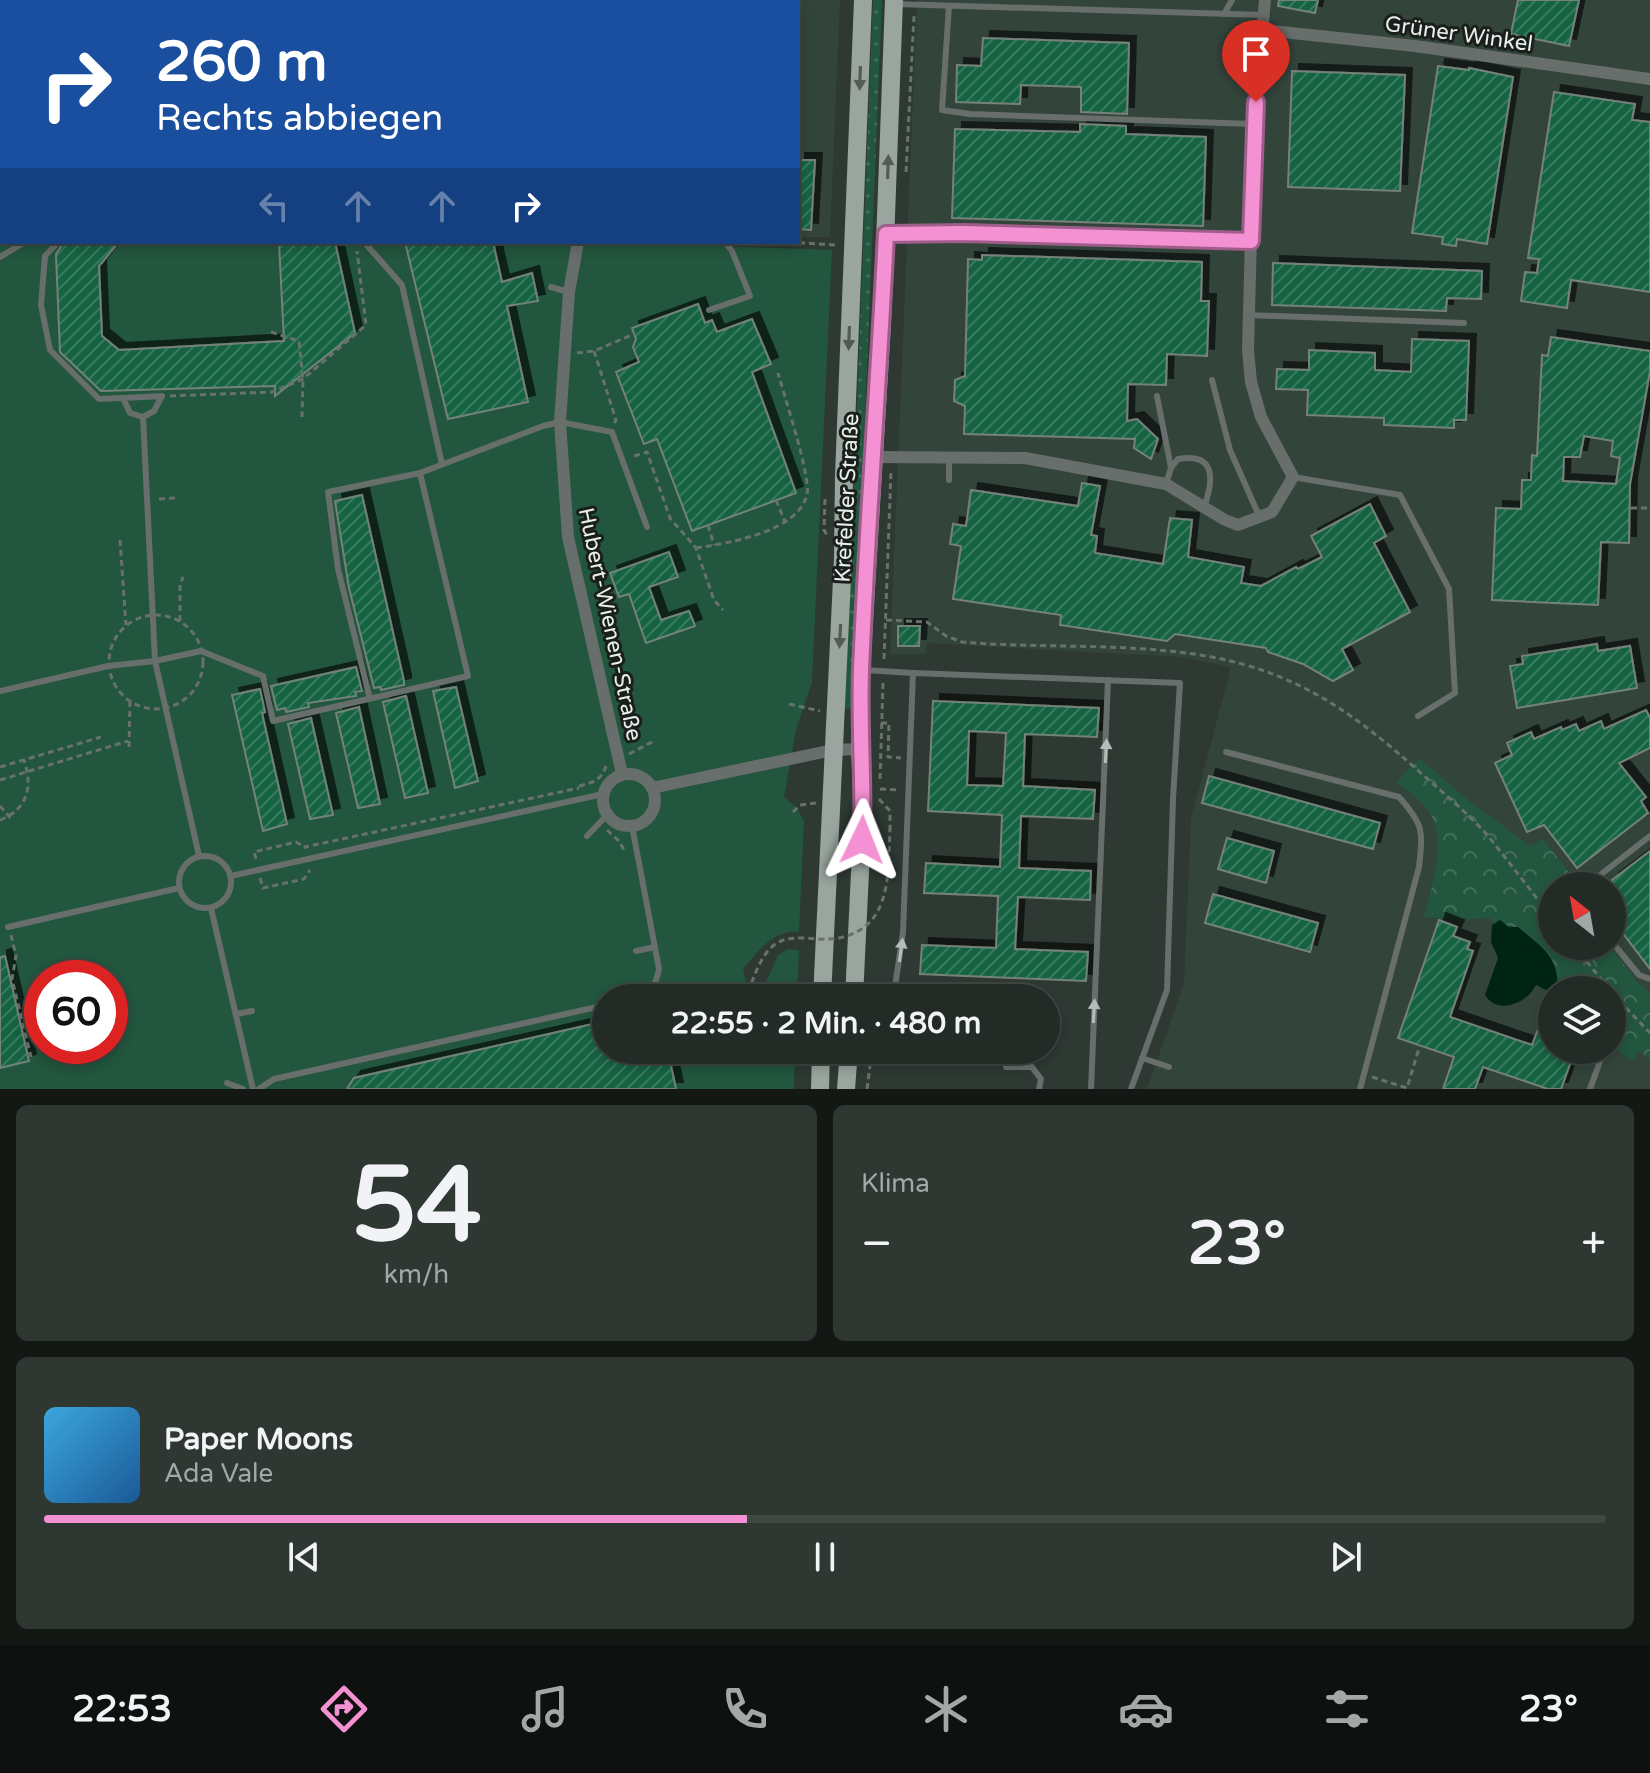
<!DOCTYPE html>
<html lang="de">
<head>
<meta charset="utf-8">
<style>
  :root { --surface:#222b26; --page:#2e3732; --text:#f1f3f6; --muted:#a2a7a7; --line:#3f4743; --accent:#f491d3 }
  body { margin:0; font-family:"Varela Round",sans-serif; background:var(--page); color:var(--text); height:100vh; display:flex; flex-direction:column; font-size:30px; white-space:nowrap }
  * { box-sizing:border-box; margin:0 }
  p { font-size:26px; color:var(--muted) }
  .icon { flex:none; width:44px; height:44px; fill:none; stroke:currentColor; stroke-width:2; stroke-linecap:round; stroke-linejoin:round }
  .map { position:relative; height:1089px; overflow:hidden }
  .side { display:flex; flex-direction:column; gap:16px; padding:16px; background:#131815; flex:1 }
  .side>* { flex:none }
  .guide { position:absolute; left:0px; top:0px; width:800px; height:244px; box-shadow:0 4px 12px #0003,0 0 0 2px var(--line); background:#1a4fa0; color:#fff; overflow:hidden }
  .needle { width:52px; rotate:329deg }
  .tools { position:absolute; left:1538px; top:872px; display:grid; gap:16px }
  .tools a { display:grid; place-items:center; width:88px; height:88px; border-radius:50%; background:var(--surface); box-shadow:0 4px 12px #0003,0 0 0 2px var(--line); font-size:40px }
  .speed { position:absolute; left:24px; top:960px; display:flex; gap:16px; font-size:40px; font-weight:700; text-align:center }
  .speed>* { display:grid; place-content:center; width:104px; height:104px; border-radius:50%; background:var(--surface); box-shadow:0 4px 12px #0003,0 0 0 2px var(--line); line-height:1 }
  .speed .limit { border:12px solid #d22; background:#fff; color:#111 }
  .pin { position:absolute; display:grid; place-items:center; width:68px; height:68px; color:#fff; margin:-82px -34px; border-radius:50% 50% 50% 0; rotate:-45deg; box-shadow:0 0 8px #0007 }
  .pin .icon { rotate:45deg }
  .me { position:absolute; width:88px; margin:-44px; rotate:2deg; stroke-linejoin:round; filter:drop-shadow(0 0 6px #0008) }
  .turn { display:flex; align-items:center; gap:28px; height:168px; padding:0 24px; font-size:36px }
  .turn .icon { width:104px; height:104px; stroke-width:2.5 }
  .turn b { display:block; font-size:56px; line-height:68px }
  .lanes { display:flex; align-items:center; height:76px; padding:0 24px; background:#0003; justify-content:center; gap:40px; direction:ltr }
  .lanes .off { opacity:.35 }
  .big { font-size:60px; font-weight:800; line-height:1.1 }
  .side .card { flex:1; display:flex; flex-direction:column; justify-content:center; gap:12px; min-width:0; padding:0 28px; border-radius:12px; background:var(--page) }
  .side .dial { align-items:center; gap:0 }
  .dial b { font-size:104px; line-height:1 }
  .song { display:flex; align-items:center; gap:24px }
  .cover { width:96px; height:96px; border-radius:12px; background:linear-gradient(135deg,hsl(200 70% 55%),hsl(210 70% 35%)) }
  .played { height:8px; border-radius:4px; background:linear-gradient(90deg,var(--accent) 45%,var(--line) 45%) }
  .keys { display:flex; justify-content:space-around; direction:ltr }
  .heat { display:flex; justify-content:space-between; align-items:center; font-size:44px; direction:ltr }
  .side .tiles { flex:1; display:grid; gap:16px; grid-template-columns:1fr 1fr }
  .card:last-child { grid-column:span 2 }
  .trip { position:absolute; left:592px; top:984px; width:468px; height:80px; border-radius:40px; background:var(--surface); box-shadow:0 4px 12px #0003,0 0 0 2px var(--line); font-weight:800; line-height:80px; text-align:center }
  .tab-bar { display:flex; height:128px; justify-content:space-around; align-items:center; background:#0e110f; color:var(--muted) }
  .tab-bar .icon { width:56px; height:56px }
  .tab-bar .active { color:var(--accent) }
  .tab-bar b { font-size:36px; color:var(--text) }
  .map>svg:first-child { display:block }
  .built { fill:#33443b; fill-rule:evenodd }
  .grass { fill:url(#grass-dots) }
  .forest { fill:url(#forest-crowns) }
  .pitch { fill:#23563e; fill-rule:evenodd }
  .water { fill:#002414 }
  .building { fill:url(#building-hatch); stroke:#75827a; stroke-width:2; fill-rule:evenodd; filter:url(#shadow) }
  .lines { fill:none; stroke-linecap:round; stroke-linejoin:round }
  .path { stroke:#68726c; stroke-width:3; stroke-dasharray:6 4; stroke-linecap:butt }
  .lane { stroke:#686e6b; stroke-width:6 }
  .street { stroke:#686e6b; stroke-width:12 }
  .primary { stroke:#99a59e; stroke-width:18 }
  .path-bridge { stroke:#68726c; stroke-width:3; stroke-dasharray:6 4; stroke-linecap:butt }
  .oneway { fill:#535b56 }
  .oneway2 { fill:#b5bcb8 }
  .route-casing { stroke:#9f5e89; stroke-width:20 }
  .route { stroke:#f491d3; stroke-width:14 }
  .labels { text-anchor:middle; stroke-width:6; stroke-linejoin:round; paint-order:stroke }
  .street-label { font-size:22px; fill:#e9f0ec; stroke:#1a1f1c }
</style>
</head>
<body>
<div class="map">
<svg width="1650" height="1089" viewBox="0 0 1650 1089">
  <defs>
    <pattern id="grass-dots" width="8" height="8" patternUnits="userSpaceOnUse" patternTransform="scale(2)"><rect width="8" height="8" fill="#23563e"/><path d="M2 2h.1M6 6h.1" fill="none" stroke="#436f5a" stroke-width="1.8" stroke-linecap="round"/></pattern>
    <pattern id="forest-crowns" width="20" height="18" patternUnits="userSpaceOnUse" patternTransform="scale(2)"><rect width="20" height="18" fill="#23563e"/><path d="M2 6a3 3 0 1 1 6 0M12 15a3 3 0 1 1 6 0" fill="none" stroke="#436f5a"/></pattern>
    <pattern id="building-hatch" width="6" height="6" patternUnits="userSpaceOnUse" patternTransform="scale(2)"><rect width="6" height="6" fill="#166343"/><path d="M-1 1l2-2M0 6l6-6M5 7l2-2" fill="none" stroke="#387a5e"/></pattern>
    <filter id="shadow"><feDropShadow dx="7" dy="-7" stdDeviation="0" flood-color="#0009"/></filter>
  </defs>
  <rect width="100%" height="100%" fill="#2e3933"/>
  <g class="built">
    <path d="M323 0H840L830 237H798V2Z"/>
    <path d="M917 0H1650V1089H1147L1184 983 1191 819 1231 667 1181 657 927 643 926 654H890ZM1552 886H1612V946H1552ZM1552 990H1612V1050H1552Z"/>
  </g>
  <path class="grass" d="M873 0H882L853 708 845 709Z"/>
  <path class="forest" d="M1420 759 1468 800 1530 846 1543 839 1577 883 1574 886H1552V946H1610L1636 981 1650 992V1060L1640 1051 1632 1060 1612 1047V990H1561L1525 963 1490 918 1460 920 1424 917C1431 885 1448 842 1429 812 1421 800 1408 791 1396 782Z"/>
  <g class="pitch">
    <path d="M0 0 324 2H2V242H601L832 250 812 682 796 730 784 797 797 808 804 821 799 932C773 929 759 951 743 969L750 998H606V1050H795L794 1089H0ZM42 978H110V1046H42Z"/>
    <path d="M788 949 799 950 797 998H759L778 955Z"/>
  </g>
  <path class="water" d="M1500 920 1509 927H1518C1539 945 1560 957 1557 987L1546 990 1536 985C1527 1004 1497 1015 1485 995L1498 958 1491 942 1492 925Z"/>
  <g class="building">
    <path d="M1279 0H1318L1315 13 1278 6Z"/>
    <path d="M1518 0H1579L1569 46 1511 34Z"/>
    <path d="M983 38 1129 43 1127 114 1081 112V87L1021 85 1020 104 956 102 957 65 981 66Z"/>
    <path d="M1438 66 1469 70V68L1513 77 1487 244 1457 239 1456 246 1442 244 1443 237 1412 233Z"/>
    <path d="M1292 71 1405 75 1400 191 1288 187Z"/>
    <path d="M1554 92 1635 104 1632 120 1650 122V292L1571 280 1567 308 1521 301 1525 272 1537 273 1539 259 1528 258Z"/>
    <path d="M1080 124 1126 126V134L1206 137 1203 226 952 218 955 129 1080 132Z"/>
    <path d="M798 160H815L811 230 798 229Z"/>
    <path d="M64 242H119L99 266 102 336 119 350 284 341 279 242H335L355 333 275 396V386L101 391 60 352 56 254Z"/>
    <path d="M405 242H493L502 282 532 273 538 301 507 306 528 402 448 419Z"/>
    <path d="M982 255 1202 262 1201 301H1209L1207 356 1167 354 1166 385 1128 384 1127 421 1137 419 1158 439 1151 459 1134 448 1135 439 964 434 965 406 954 401 955 380 965 376 968 259 982 260Z"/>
    <path d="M1273 263 1482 271 1481 299 1447 298 1446 311 1272 305Z"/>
    <path d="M698 304 705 323 712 320 717 332 752 319 771 364 752 372 796 493 692 531 657 439 644 444 616 372 639 362 633 347 636 339 632 328Z"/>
    <path d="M1551 337 1650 351V371L1630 484 1629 543 1601 542 1598 605 1492 600 1496 508 1521 509 1522 480H1531L1532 455 1537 456 1542 355 1548 356ZM1584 436 1613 441 1611 456 1620 458 1616 484 1563 481 1564 457H1580Z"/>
    <path d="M1412 339 1469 341 1466 420H1454V428L1384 425V418L1307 415 1308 390 1276 389 1277 369 1309 370V350L1375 353V370L1411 372Z"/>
    <path d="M1082 483 1100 486 1091 535 1097 536 1095 553 1163 564 1170 518 1192 520 1188 557 1244 567 1241 583 1261 586 1296 567 1298 569 1322 557 1311 536 1370 504 1386 536 1374 543 1410 612 1342 649 1353 670 1333 681 1303 664 1268 652 1266 648 1175 634 1167 641 1060 625 1061 615 953 599 961 546 950 544 953 524 966 526 971 490 1078 506Z"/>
    <path d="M362 495 404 681V685L381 690 380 687 374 688 349 588 335 501Z"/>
    <path d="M669 552 678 577 649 587 661 620 689 611 695 626 646 643 629 594 619 597 610 573Z"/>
    <path d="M898 626H920L919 646H898Z"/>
    <path d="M1597 644 1598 651 1630 646 1637 688 1517 708 1510 666 1523 664 1522 656Z"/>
    <path d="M356 667 362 691 355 692 356 696 308 703 309 707 286 712 285 708 277 710 271 686Z"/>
    <path d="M456 687 478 781 455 788 433 691Z"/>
    <path d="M260 689 265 712 262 713 287 824 263 831 232 695Z"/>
    <path d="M406 696 428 793 405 798 383 702Z"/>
    <path d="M933 701 1099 708 1097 737 1025 734 1023 786 1095 790 1093 819 1021 816 1019 868 1091 871 1090 900 1018 897 1015 949 1088 952 1086 981 920 974 922 945 996 948 998 896 924 893 926 863 1000 867 1002 815 928 811ZM969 731 1006 733 1003 786 967 785Z"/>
    <path d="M359 707 380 804 358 808 336 713Z"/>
    <path d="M1646 710 1650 718V748L1619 763 1646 797 1641 801 1648 813 1577 868 1544 825 1527 832 1495 763 1512 755 1507 743 1531 732 1534 739 1561 727 1562 730 1576 724 1579 731 1601 721 1604 729Z"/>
    <path d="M311 718 333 815 310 819 288 724Z"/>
    <path d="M1209 776 1380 823 1373 849 1202 803Z"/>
    <path d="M1227 838 1274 851 1266 883 1218 869Z"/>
    <path d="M1650 851V969L1612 919V880Z"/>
    <path d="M1213 894 1318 923 1310 952 1205 923Z"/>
    <path d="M1439 920 1457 927 1453 936 1470 942 1467 949 1473 951 1450 1017 1532 1045 1552 992V1050H1575L1561 1089H1548L1483 1067 1475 1089H1443L1454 1057 1398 1038Z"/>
    <path d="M5 956 29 1061 0 1068V957Z"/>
    <path d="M606 1021V1050H653L670 1061 676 1089H347L354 1078Z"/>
  </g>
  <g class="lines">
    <g class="path">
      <path d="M118 2 122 0"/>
      <path d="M0 57 2 56"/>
      <path d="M0 147 2 151"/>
      <path d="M2 162V166"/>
      <path d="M906 172 914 16"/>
      <path d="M789 242 835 245"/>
      <path d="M271 332 299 341 303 379 302 417"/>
      <path d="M594 351 616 420 614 424"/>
      <path d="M577 353 594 351 634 334"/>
      <path d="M170 396 272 392 303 379 366 325 357 251"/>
      <path d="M634 456 647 452 670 518 696 548 714 600 723 610"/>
      <path d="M159 499 175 498"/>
      <path d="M825 499 824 530 827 535"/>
      <path d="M776 500 785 522"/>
      <path d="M1631 508H1650"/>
      <path d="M708 525 714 545"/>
      <path d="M120 540 126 625"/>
      <path d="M696 548C728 543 799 532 807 494 811 477 784 395 778 373"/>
      <circle cx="156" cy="662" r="47"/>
      <path d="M886 620 927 622 946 636 962 642C1045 649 1130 642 1212 657 1301 674 1356 715 1422 774 1444 794 1468 813 1488 836 1510 863 1531 891 1552 918"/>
      <path d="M180 621V585L183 577"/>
      <path d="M884 659 891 471"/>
      <path d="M789 704 820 711"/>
      <path d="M881 723H889L888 757 901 758"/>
      <path d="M129 747 130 701"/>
      <path d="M629 754 654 741"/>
      <path d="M0 767 101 737"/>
      <path d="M880 779 883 683"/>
      <path d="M0 780 128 741"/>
      <path d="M579 786C592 783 602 780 606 766"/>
      <path d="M880 789 900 790"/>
      <path d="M879 799 890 811V828"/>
      <path d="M0 806 12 820"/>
      <path d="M793 812 800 805 816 803"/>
      <path d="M0 820C28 809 33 787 24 760"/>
      <path d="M607 830 619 841 625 852"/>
      <path d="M305 849V847L579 788"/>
      <path d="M256 859 254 852 296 842 305 847"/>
      <path d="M260 878 263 888 304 879 310 870"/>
      <path d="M11 935 16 956 12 979 31 1057"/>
      <path d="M1574 946 1610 990"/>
      <path d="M1612 993 1650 1033"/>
      <path d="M726 998 748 992"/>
      <path d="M1372 1077 1407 1088 1420 1045"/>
      <path d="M867 1089 872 1050"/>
    </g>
    <g class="lane">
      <path d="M236 0 238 2"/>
      <path d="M447 0 448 2"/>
      <path d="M895 4 1263 15"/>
      <path d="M949 6 942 110 970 114 1252 124"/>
      <path d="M1224 14 1232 0"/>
      <path d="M890 234 965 233 1251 241"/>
      <path d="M58 242 45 256 41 305 50 350 99 399 123 398"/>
      <path d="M364 242 402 285 442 464"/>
      <path d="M0 257 25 242"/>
      <path d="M551 287 569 292"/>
      <path d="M709 310 750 296 732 251 725 242H711"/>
      <path d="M1247 315 1464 323"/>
      <path d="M1212 380 1230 450 1260 518"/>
      <path d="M1157 396 1171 468 1166 484"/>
      <path d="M143 417 130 413 123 398 162 396 154 411 143 417 155 661 199 856"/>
      <path d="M1171 468 1178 459C1216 452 1214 480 1204 507"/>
      <path d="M1293 477 1400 495 1449 589 1455 693 1418 716"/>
      <path d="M949 480V458"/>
      <path d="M913 673 1180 683 1173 799 1167 990 1131 1089"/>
      <path d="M0 691 108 666 155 661 201 651 263 676 273 721 468 676 420 473"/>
      <path d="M370 699 338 569 328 492 420 473 543 426 560 422 612 432 647 527"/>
      <path d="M1226 752 1399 797C1424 825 1423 831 1419 867L1360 1089"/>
      <path d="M632 826 659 969C656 984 652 993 636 998"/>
      <path d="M587 836 607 815"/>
      <circle cx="205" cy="882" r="26"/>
      <path d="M231 876 603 794"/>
      <path d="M1586 886 1650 836"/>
      <path d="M211 908 253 1089"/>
      <path d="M8 927 179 888"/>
      <path d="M1612 942 1639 975 1650 979"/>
      <path d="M636 951 655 947"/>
      <path d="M858 990 895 987 903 932 913 673 864 670"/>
      <path d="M236 1014 252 1011"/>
      <path d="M1142 1058 1169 1067"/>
      <path d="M1006 1067H1032L1041 1079 1039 1089"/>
      <path d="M227 1083 243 1089"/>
      <path d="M259 1089 274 1079 606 1005"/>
      <path d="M1091 1089 1108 680"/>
      <path d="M1590 1089 1604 1050"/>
    </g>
    <g class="street">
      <path d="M621 2 622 0"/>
      <path d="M1262 30 1415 46 1650 79"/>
      <path d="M578 242 569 292 560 422 568 537 622 774"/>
      <path d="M872 457 1025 458 1166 484 1225 520 1238 525 1272 512 1293 477 1261 417 1251 382 1248 350 1254 124 1265 0"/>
      <circle cx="629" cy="800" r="26"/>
      <path d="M652 788 833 750 860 749"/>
    </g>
    <g class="primary">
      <path d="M822 998 843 558 844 475 863 0"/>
      <path d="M854 998 863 809 860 749 861 670 882 324 894 0"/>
      <path d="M820 1089 821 1050"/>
      <path d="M846 1089 849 1050"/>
    </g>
    <path class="path-bridge" d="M748 992C755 975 762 949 781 941 795 935 815 940 830 939 893 934 888 874 890 828"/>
  </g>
  <defs><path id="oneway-solid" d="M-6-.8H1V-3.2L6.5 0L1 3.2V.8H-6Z" transform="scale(2)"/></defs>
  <g class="oneway">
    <use href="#oneway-solid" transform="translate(860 78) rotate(92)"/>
    <use href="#oneway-solid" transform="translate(888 167) rotate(-88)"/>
    <use href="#oneway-solid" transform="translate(849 338) rotate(92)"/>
    <use href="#oneway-solid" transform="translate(840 636) rotate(93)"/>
  </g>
  <g class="oneway2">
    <use href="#oneway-solid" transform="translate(1106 751) rotate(-87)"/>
    <use href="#oneway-solid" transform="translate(901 950) rotate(-82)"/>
    <use href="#oneway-solid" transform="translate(1094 1011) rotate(-87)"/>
  </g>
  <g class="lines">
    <g class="route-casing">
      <path id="route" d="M862 840C864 783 859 727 861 670 867 524 879 379 886 234L965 233 1251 241 1256 102"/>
    </g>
    <use href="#route" class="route"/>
  </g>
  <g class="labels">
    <g class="street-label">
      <text transform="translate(1459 33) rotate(8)" y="8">Grüner Winkel</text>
      <text transform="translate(846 498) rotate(-87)" y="8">Krefelder Straße</text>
      <text transform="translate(611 624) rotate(78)" y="8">Hubert-Wienen-Straße</text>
    </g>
  </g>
</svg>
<div class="tools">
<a><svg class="needle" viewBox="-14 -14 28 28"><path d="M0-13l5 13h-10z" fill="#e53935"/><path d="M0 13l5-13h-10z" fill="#a2a7a7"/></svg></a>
<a><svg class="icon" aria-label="layers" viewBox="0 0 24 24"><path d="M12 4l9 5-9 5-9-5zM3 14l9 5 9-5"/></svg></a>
</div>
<div class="speed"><div class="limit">60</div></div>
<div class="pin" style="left:1256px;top:102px;background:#d93025"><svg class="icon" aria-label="arrive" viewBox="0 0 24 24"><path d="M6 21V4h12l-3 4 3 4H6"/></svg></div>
<svg class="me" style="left:862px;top:840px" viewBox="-20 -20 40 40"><path d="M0-17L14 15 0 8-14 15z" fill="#f491d3" stroke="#fff" stroke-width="4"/></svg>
<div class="trip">22:55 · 2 Min. · 480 m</div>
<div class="guide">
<div class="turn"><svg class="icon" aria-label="right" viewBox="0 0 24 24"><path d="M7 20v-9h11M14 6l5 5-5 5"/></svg><div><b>260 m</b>Rechts abbiegen</div></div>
<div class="lanes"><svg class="icon off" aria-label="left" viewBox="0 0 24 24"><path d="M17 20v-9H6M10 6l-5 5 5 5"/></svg><svg class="icon off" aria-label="ahead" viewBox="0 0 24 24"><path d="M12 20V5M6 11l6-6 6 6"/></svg><svg class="icon off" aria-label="ahead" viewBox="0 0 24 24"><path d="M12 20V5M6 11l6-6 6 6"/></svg><svg class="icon" aria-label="right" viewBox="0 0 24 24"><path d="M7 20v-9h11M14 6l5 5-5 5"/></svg></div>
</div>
</div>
<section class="side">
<div class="tiles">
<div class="card dial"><b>54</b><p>km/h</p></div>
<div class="card"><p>Klima</p>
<div class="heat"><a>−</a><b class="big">23°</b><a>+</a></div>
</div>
<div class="card">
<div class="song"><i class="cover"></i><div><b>Paper Moons</b><p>Ada Vale</p></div></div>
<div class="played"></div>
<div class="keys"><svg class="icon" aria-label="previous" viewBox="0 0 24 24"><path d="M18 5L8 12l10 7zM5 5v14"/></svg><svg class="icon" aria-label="pause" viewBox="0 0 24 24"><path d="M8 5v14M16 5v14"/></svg><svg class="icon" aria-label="next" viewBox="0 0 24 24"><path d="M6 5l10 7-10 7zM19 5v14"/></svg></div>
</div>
</div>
</section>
<nav class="tab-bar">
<b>22:53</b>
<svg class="icon active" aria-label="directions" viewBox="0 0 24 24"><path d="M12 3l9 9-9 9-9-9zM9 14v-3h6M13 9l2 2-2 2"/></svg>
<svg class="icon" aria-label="music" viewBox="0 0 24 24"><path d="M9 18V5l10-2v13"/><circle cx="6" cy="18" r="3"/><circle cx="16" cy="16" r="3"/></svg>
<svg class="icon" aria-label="phone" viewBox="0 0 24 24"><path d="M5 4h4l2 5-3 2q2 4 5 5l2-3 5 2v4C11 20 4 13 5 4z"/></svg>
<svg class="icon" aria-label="climate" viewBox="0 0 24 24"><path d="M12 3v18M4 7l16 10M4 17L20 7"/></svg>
<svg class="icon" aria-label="car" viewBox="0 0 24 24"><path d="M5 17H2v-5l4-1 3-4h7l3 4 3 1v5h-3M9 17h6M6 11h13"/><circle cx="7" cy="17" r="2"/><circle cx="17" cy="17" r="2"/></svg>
<svg class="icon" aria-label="filters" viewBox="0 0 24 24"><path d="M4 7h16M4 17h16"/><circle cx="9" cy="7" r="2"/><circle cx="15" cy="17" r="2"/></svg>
<b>23°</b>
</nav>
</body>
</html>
